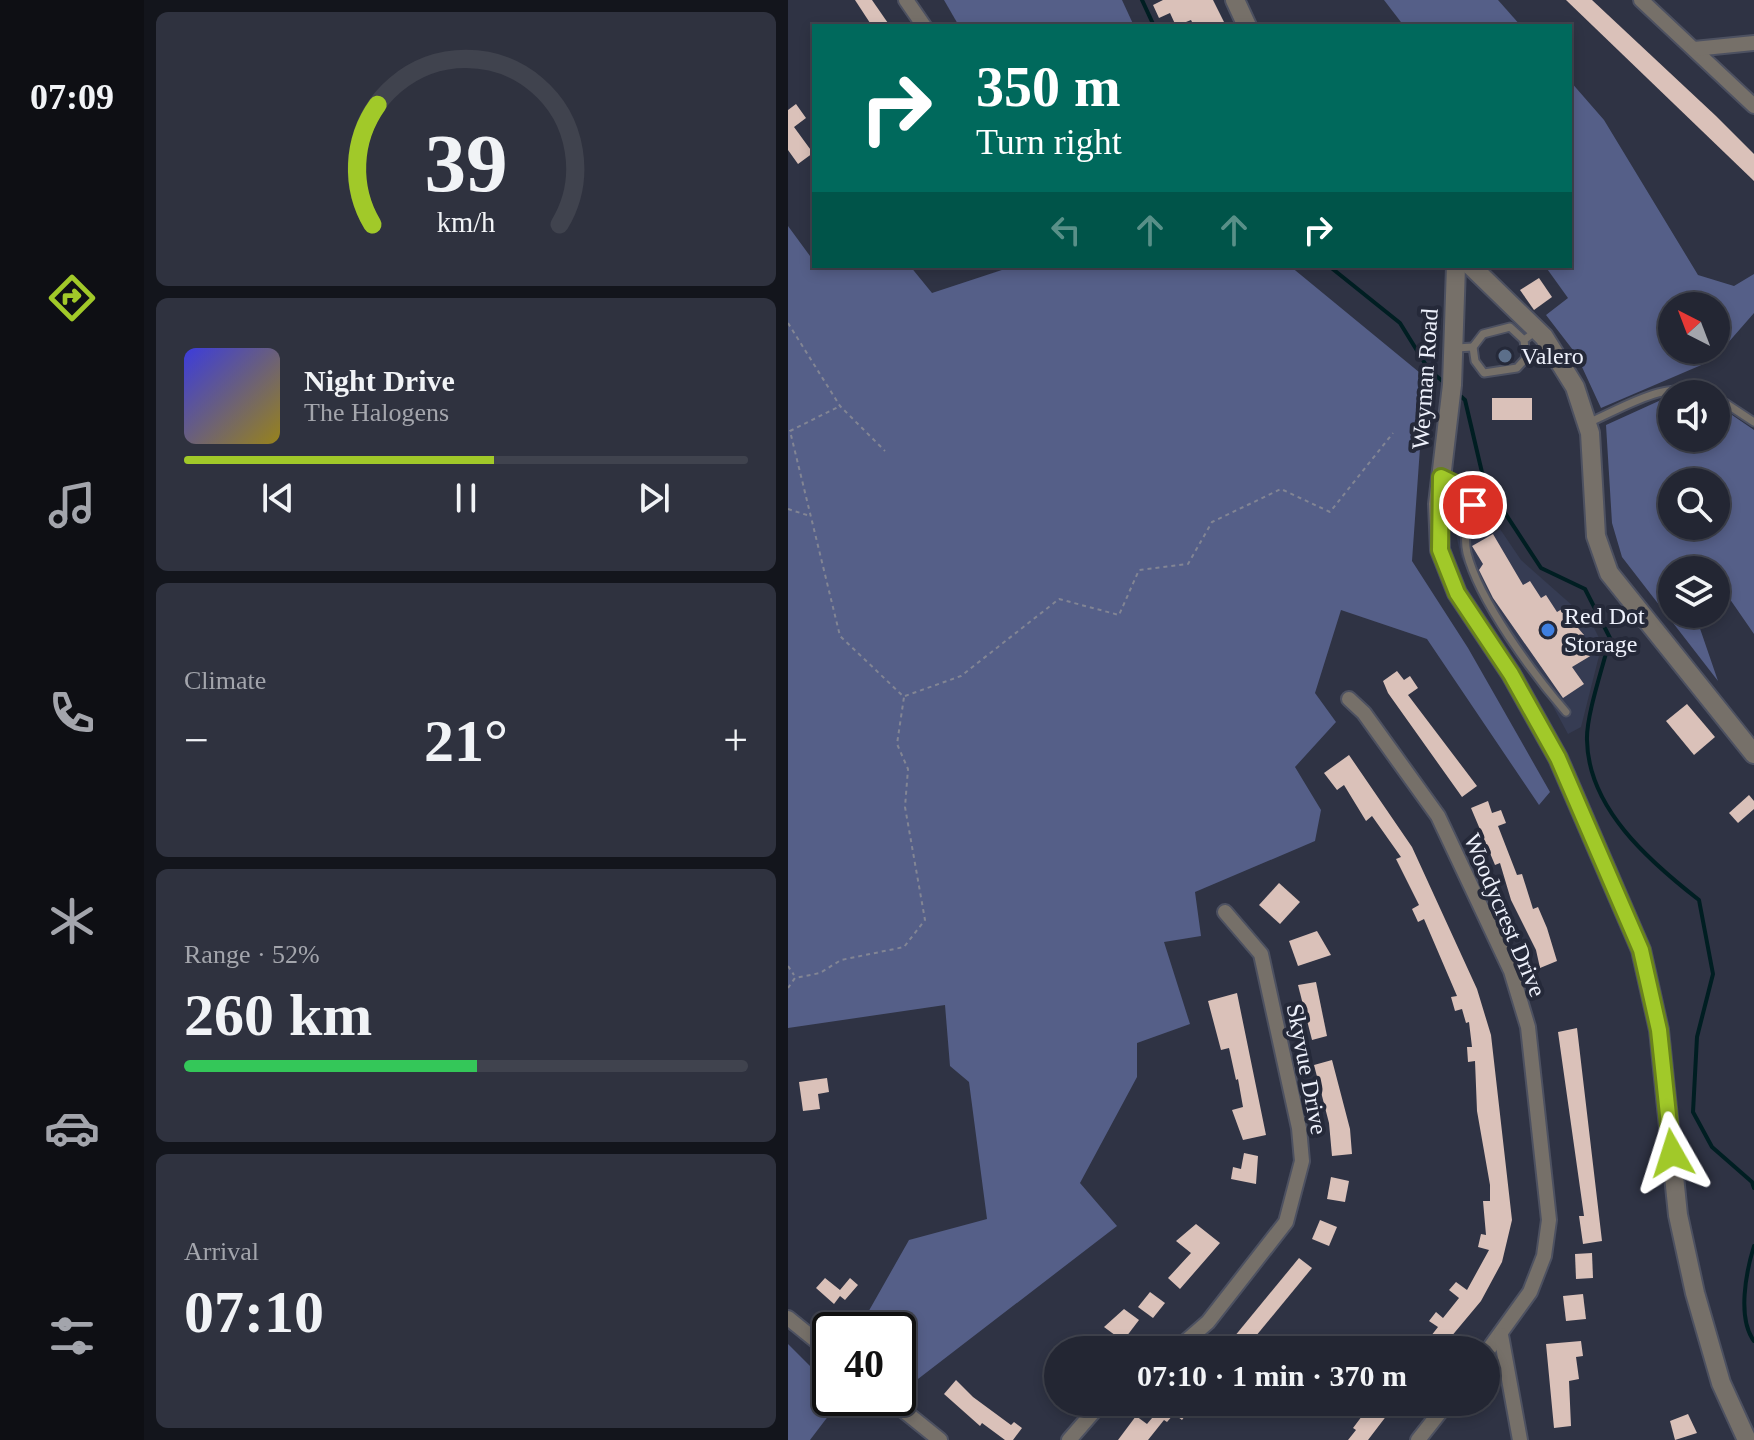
<!DOCTYPE html>
<html lang="en">
<head>
<meta charset="utf-8">
<style>
  :root { --surface:#232633; --page:#2f323f; --text:#f1f3f6; --muted:#a3a5ac; --line:#40434e; --accent:#a1c929 }
  body { margin:0; font-family:"Times New Roman",serif; background:var(--page); color:var(--text); height:100vh; display:flex; flex-direction:column; font-size:30px; white-space:nowrap }
  * { box-sizing:border-box; margin:0 }
  p { font-size:26px; color:var(--muted) }
  .icon { flex:none; width:44px; height:44px; fill:none; stroke:currentColor; stroke-width:2; stroke-linecap:round; stroke-linejoin:round }
  .map { position:relative; flex:1; overflow:hidden }
  .panel { display:flex; flex-direction:column; gap:12px; padding:12px; background:#13151c; width:644px }
  .panel>* { flex:none }
  .hud { position:absolute; left:24px; top:24px; width:760px; height:244px; border-radius:0px; box-shadow:0 4px 12px #0003,0 0 0 2px var(--line); background:#00695c; color:#fff; overflow:hidden }
  .needle { width:52px; rotate:318deg }
  .tools { position:absolute; left:870px; top:292px; display:grid; gap:16px }
  .tools a { display:grid; place-items:center; width:72px; height:72px; border-radius:50%; background:var(--surface); box-shadow:0 4px 12px #0003,0 0 0 2px var(--line); font-size:40px }
  .speed { position:absolute; left:24px; top:1312px; display:flex; gap:16px; font-size:40px; font-weight:700; text-align:center }
  .speed>* { display:grid; place-content:center; width:104px; height:104px; border-radius:50%; background:var(--surface); box-shadow:0 4px 12px #0003,0 0 0 2px var(--line); line-height:1 }
  .speed .limit { border:4px solid #111; border-radius:12px; background:#fff; color:#111 }
  .pin { position:absolute; display:grid; place-items:center; width:68px; height:68px; color:#fff; margin:-34px; border:4px solid #fff; border-radius:50%; box-shadow:0 2px 8px #0007 }
  .me { position:absolute; width:88px; margin:-44px; rotate:354deg; stroke-linejoin:round; filter:drop-shadow(0 0 6px #0008) }
  .turn { display:flex; align-items:center; gap:28px; height:168px; padding:0 32px; font-size:36px }
  .turn .icon { width:104px; height:104px; stroke-width:2.5 }
  .turn b { display:block; font-size:56px; line-height:68px }
  .lanes { display:flex; align-items:center; height:76px; padding:0 32px; background:#0003; justify-content:center; gap:40px; direction:ltr }
  .lanes .off { opacity:.35 }
  .big { font-size:60px; font-weight:800; line-height:1.1 }
  .panel .widget { flex:1; display:flex; flex-direction:column; justify-content:center; gap:12px; min-width:0; padding:0 28px; border-radius:12px; background:var(--page) }
  .panel .dial { align-items:center; gap:0 }
  .dial svg { height:208px; overflow:visible; fill:none; stroke:var(--line); stroke-width:7; stroke-linecap:round; text-anchor:middle }
  .dial text { fill:var(--text); stroke:none }
  .song { display:flex; align-items:center; gap:24px }
  .cover { width:96px; height:96px; border-radius:12px; background:linear-gradient(135deg,hsl(240 70% 55%),hsl(50 70% 35%)) }
  .played { height:8px; border-radius:4px; background:linear-gradient(90deg,var(--accent) 55%,var(--line) 55%) }
  .keys { display:flex; justify-content:space-around; direction:ltr }
  .heat { display:flex; justify-content:space-between; align-items:center; font-size:44px; direction:ltr }
  .charge { height:12px; border-radius:6px; background:linear-gradient(90deg,#34c759 52%,var(--line) 0) }
  .trip { position:absolute; left:256px; top:1336px; width:456px; height:80px; border-radius:40px; background:var(--surface); box-shadow:0 4px 12px #0003,0 0 0 2px var(--line); font-weight:800; line-height:80px; text-align:center }
  main { display:flex; flex:1; min-height:0 }
  .tab-bar { display:flex; flex-direction:column; width:144px; justify-content:space-around; align-items:center; background:#0e0f14; color:var(--muted) }
  .tab-bar .icon { width:56px; height:56px }
  .tab-bar .current { color:var(--accent) }
  .tab-bar b { font-size:36px; color:var(--text) }
  .map>svg:first-child { display:block }
  .built { fill:#363c53 }
  .forest { fill:#555f88; fill-rule:evenodd }
  .lines { fill:none; stroke-linecap:round; stroke-linejoin:round }
  .stream { stroke:#001e22; stroke-width:4 }
  .building { fill:#dac1b9 }
  .service-casing { stroke:#4d5161; stroke-width:11 }
  .minor-casing { stroke:#4d5161; stroke-width:18 }
  .tertiary-casing { stroke:#4d5161; stroke-width:22 }
  .path { stroke:#828594; stroke-width:2; stroke-dasharray:4 4; stroke-linecap:butt }
  .service { stroke:#767069; stroke-width:7 }
  .minor { stroke:#767069; stroke-width:14 }
  .tertiary { stroke:#767069; stroke-width:18 }
  .route-casing { stroke:#69831b; stroke-width:20 }
  .route { stroke:#a1c929; stroke-width:14 }
  .service-dot { fill:#5c6f8a; stroke:#252939; stroke-width:3 }
  .shop-dot { fill:#3f7fe0; stroke:#252939; stroke-width:3 }
  .labels { text-anchor:middle; stroke-width:8; stroke-linejoin:round; paint-order:stroke }
  .poi-label { font-size:24px; fill:#edf0fb; stroke:#252939; text-anchor:start }
  .street-label { font-size:24px; fill:#edf0fb; stroke:#252939 }
</style>
</head>
<body>
<main>
<nav class="tab-bar">
<b>07:09</b>
<svg class="icon current" aria-label="directions" viewBox="0 0 24 24"><path d="M12 3l9 9-9 9-9-9zM9 14v-3h6M13 9l2 2-2 2"/></svg>
<svg class="icon" aria-label="music" viewBox="0 0 24 24"><path d="M9 18V5l10-2v13"/><circle cx="6" cy="18" r="3"/><circle cx="16" cy="16" r="3"/></svg>
<svg class="icon" aria-label="phone" viewBox="0 0 24 24"><path d="M5 4h4l2 5-3 2q2 4 5 5l2-3 5 2v4C11 20 4 13 5 4z"/></svg>
<svg class="icon" aria-label="climate" viewBox="0 0 24 24"><path d="M12 3v18M4 7l16 10M4 17L20 7"/></svg>
<svg class="icon" aria-label="car" viewBox="0 0 24 24"><path d="M5 17H2v-5l4-1 3-4h7l3 4 3 1v5h-3M9 17h6M6 11h13"/><circle cx="7" cy="17" r="2"/><circle cx="17" cy="17" r="2"/></svg>
<svg class="icon" aria-label="filters" viewBox="0 0 24 24"><path d="M4 7h16M4 17h16"/><circle cx="9" cy="7" r="2"/><circle cx="15" cy="17" r="2"/></svg>
</nav>
<section class="panel">
<div class="widget dial"><svg viewBox="0 0 100 80">
<path d="M14 69A42 42 0 1 1 86 69"/>
<path d="M14 69A42 42 0 0 1 16 23" stroke="#a1c929"/>
<text x="50" y="56" font-size="32" font-weight="700">39</text>
<text x="50" y="72" font-size="11">km/h</text>
</svg></div>
<div class="widget">
<div class="song"><i class="cover"></i><div><b>Night Drive</b><p>The Halogens</p></div></div>
<div class="played"></div>
<div class="keys"><svg class="icon" aria-label="previous" viewBox="0 0 24 24"><path d="M18 5L8 12l10 7zM5 5v14"/></svg><svg class="icon" aria-label="pause" viewBox="0 0 24 24"><path d="M8 5v14M16 5v14"/></svg><svg class="icon" aria-label="next" viewBox="0 0 24 24"><path d="M6 5l10 7-10 7zM19 5v14"/></svg></div>
</div>
<div class="widget"><p>Climate</p>
<div class="heat"><a>−</a><b class="big">21°</b><a>+</a></div>
</div>
<div class="widget"><p>Range · 52%</p><b class="big">260 km</b><div class="charge"></div></div>
<div class="widget"><p>Arrival</p><b class="big">07:10</b></div>
</section>
<div class="map">
<svg width="966" height="1440" viewBox="0 0 966 1440">
  <rect width="100%" height="100%" fill="#2f3344"/>
  <path class="built" d="M712 529 733 560 803 622 811 638 812 652 793 727 780 734 759 695 695 603 673 557 668 534 699 531 702 535Z"/>
  <g class="forest">
    <path d="M156 0H334L346 26H171Z"/>
    <path d="M596 0H710L733 26H616Z"/>
    <path d="M782 81 816 120 910 275 946 286 966 274V313L925 360 813 408 788 354 758 315 780 298 757 266H782ZM928 306V350H884V306Z"/>
    <path d="M0 226 22 256 26 255V266H122L144 293 226 266H502L637 377 624 561 680 648 762 792 751 805 639 639 553 610 527 693 548 722 507 767 533 810 527 841 407 892 413 936 376 942 402 1024 349 1043V1077L292 1183 329 1226 117 1389 110 1382V1330H70L121 1240 199 1219 181 1082 162 1066 157 1005 0 1028Z"/>
    <path d="M884 395V438H928V404L966 430V634L928 579V570H884V614H907L930 681 834 557 824 523 818 425ZM928 482V526H884V482Z"/>
    <path d="M0 1344 42 1386V1398H54L22 1440H0Z"/>
  </g>
  <g class="lines">
    <g class="stream">
      <path d="M354 0 366 26"/>
      <path d="M541 266 612 323 641 370 658 384"/>
      <path d="M668 392 677 400 696 481 753 568 797 589 822 638C816 664 798 715 799 740 800 808 861 861 911 900L925 974 909 1037 905 1112 924 1147 964 1182 966 1188"/>
      <path d="M966 1246C958 1272 949 1318 966 1341"/>
    </g>
  </g>
  <g class="building">
    <path d="M67 0H84L102 26H84Z"/>
    <path d="M375 0H425L436 22 427 26H406L403 20 388 26 382 13 371 18 365 5Z"/>
    <path d="M778 0H804L928 116 966 154V181Z"/>
    <path d="M8 104 18 118 6 127 25 153 10 164 0 150V110Z"/>
    <path d="M751 278 764 297 746 310 732 290Z"/>
    <rect x="704" y="398" width="40" height="22"/>
    <path d="M705 534 735 585 742 581 753 598 758 595 769 612 774 609 796 635 792 637 804 655 784 667 796 684 775 698 705 598 691 570 695 564 684 546Z"/>
    <path d="M609 671 616 680 622 676 630 688 620 695 689 786 674 797 600 693 595 681Z"/>
    <path d="M899 704 927 737 906 755 878 721Z"/>
    <path d="M561 755 624 847 689 989 703 1035 724 1220 714 1262 693 1301 652 1350H632L650 1327 641 1321 648 1312 655 1318 671 1298 661 1290 668 1282 679 1290 701 1250 690 1247 693 1234 698 1235 695 1201H702V1185L689 1111 687 1061 680 1062 679 1047H684L681 1022 678 1023 674 1009 667 1011 663 997 669 996 636 919 630 922 624 909 631 905 608 859 613 857 584 816 578 821 556 785 549 790 536 773Z"/>
    <path d="M961 795 966 801V809L950 823 941 813Z"/>
    <path d="M700 801 704 813 713 810 718 823 710 826 729 875 734 874 745 909 750 907 759 928 769 961 752 968 748 950 723 900 712 863 707 865 683 808Z"/>
    <path d="M491 883 512 902 492 924 471 905Z"/>
    <path d="M529 931 543 955 510 966 501 941Z"/>
    <path d="M528 982 539 1036 524 1040 510 985Z"/>
    <path d="M449 993 478 1135 455 1140 444 1110 455 1107 450 1079 448 1080 441 1048 433 1050 420 1001Z"/>
    <path d="M789 1028 814 1241 795 1244 791 1216H796L770 1032Z"/>
    <path d="M544 1060 562 1129 564 1154 544 1156 541 1123 526 1065Z"/>
    <path d="M39 1078 41 1092 30 1094 32 1109 15 1111 11 1082Z"/>
    <path d="M456 1153 470 1156 468 1184 443 1179 445 1167 453 1169Z"/>
    <path d="M543 1177 561 1181 557 1202 539 1199Z"/>
    <path d="M532 1220 549 1227 541 1246 524 1239Z"/>
    <path d="M408 1224 432 1243 392 1289 380 1278 403 1253 388 1241Z"/>
    <path d="M804 1253 805 1278 788 1279 787 1254Z"/>
    <path d="M511 1258 524 1268 458 1348 446 1337Z"/>
    <path d="M37 1278 52 1290 62 1278 70 1285 57 1300 52 1296 46 1304 28 1288Z"/>
    <path d="M362 1292 377 1303 365 1318 350 1307Z"/>
    <path d="M795 1294 798 1319 778 1321 775 1296Z"/>
    <path d="M336 1309 351 1320 335 1341 316 1327Z"/>
    <path d="M793 1341 795 1356 788 1357 791 1379 781 1381 783 1426 766 1428 758 1344Z"/>
    <path d="M168 1380 185 1397 223 1425 226 1422 234 1428 225 1440H217L194 1423 192 1426 156 1394Z"/>
    <path d="M372 1402H395L402 1409 394 1420 386 1414 379 1422 376 1420 360 1440H330L348 1416 359 1424 375 1405Z"/>
    <path d="M576 1402H609L580 1440H560L568 1430 565 1428 574 1416 568 1412Z"/>
    <path d="M900 1414 909 1433 887 1440 882 1421Z"/>
  </g>
  <g class="lines">
    <g class="service-casing">
      <g id="service">
        <path d="M685 347 695 334 722 327 736 340"/>
        <path d="M668 348 685 347 687 361 696 373 729 368 738 358 736 340 748 331"/>
        <path d="M928 397 966 422"/>
        <path d="M800 423C837 407 880 378 920 394"/>
        <path d="M655 478 678 489 685 505C680 521 675 536 679 553 691 601 746 675 778 712"/>
      </g>
    </g>
    <g class="minor-casing">
      <g id="minor">
        <path d="M118 0 136 26"/>
        <path d="M853 0 966 106"/>
        <path d="M906 49 966 43"/>
        <path d="M561 699 576 713 650 816 723 971 740 1027 761 1220 756 1256 742 1292 698 1353"/>
        <path d="M0 1318 42 1352"/>
        <path d="M713 1335 732 1440"/>
        <path d="M388 1350 420 1322 498 1222 514 1161 511 1128 473 954 437 912"/>
        <path d="M100 1398 152 1440"/>
        <path d="M281 1440 314 1402"/>
        <path d="M630 1440 660 1402"/>
      </g>
    </g>
    <g class="tertiary-casing">
      <g id="tertiary">
        <path d="M447 0 459 26"/>
        <path d="M668 266 664 385 650 504 652 550 669 593 723 674 770 758 853 950 871 1030 890 1215 907 1293 933 1383 959 1440"/>
        <path d="M683 266 756 337 787 387 802 433 808 536 821 573 966 754"/>
      </g>
    </g>
    <g class="path">
      <path d="M0 323 52 406 97 451"/>
      <path d="M0 509 22 516"/>
      <path d="M117 696 173 676 271 599 331 615 351 570 400 564 424 522 493 489 542 512 605 433"/>
      <path d="M0 966 6 975"/>
      <path d="M0 988 7 978 32 973 53 960 116 947 137 920 117 807 120 769 109 744 116 697 52 636 2 431 52 406"/>
    </g>
    <use href="#service" class="service"/>
    <use href="#minor" class="minor"/>
    <use href="#tertiary" class="tertiary"/>
  </g>
  <g class="lines">
    <g class="route-casing">
      <path id="route" d="M685 505 678 489 653 477 652 550 669 593 723 674 770 758 853 950 871 1030 884 1153"/>
    </g>
    <use href="#route" class="route"/>
  </g>
  <circle class="service-dot" cx="717" cy="356" r="8"/>
  <circle class="shop-dot" cx="760" cy="630" r="8"/>
  <g class="labels">
    <g class="poi-label">
      <text x="733" y="364">Valero</text>
      <text x="776" y="624">Red Dot<tspan x="776" dy="28">Storage</tspan></text>
    </g>
    <g class="street-label">
      <text transform="translate(637 379) rotate(-86)" y="8">Weyman Road</text>
      <text transform="translate(717 915) rotate(67)" y="8">Woodycrest Drive</text>
      <text transform="translate(519 1069) rotate(79)" y="8">Skyvue Drive</text>
    </g>
  </g>
</svg>
<div class="tools">
<a><svg class="needle" viewBox="-14 -14 28 28"><path d="M0-13l5 13h-10z" fill="#e53935"/><path d="M0 13l5-13h-10z" fill="#a3a5ac"/></svg></a>
<a><svg class="icon" aria-label="sound" viewBox="0 0 24 24"><path d="M4 9h4l5-4v14l-5-4H4zM17 9q2 3 0 6"/></svg></a>
<a><svg class="icon" aria-label="search" viewBox="0 0 24 24"><circle cx="10" cy="10" r="6"/><path d="M15 15l6 6"/></svg></a>
<a><svg class="icon" aria-label="layers" viewBox="0 0 24 24"><path d="M12 4l9 5-9 5-9-5zM3 14l9 5 9-5"/></svg></a>
</div>
<div class="speed"><div class="limit">40</div></div>
<div class="pin" style="left:685px;top:505px;background:#d93025"><svg class="icon" aria-label="arrive" viewBox="0 0 24 24"><path d="M6 21V4h12l-3 4 3 4H6"/></svg></div>
<svg class="me" style="left:884px;top:1153px" viewBox="-20 -20 40 40"><path d="M0-17L14 15 0 8-14 15z" fill="#a1c929" stroke="#fff" stroke-width="4"/></svg>
<div class="trip">07:10 · 1 min · 370 m</div>
<div class="hud">
<div class="turn"><svg class="icon" aria-label="right" viewBox="0 0 24 24"><path d="M7 20v-9h11M14 6l5 5-5 5"/></svg><div><b>350 m</b>Turn right</div></div>
<div class="lanes"><svg class="icon off" aria-label="left" viewBox="0 0 24 24"><path d="M17 20v-9H6M10 6l-5 5 5 5"/></svg><svg class="icon off" aria-label="ahead" viewBox="0 0 24 24"><path d="M12 20V5M6 11l6-6 6 6"/></svg><svg class="icon off" aria-label="ahead" viewBox="0 0 24 24"><path d="M12 20V5M6 11l6-6 6 6"/></svg><svg class="icon" aria-label="right" viewBox="0 0 24 24"><path d="M7 20v-9h11M14 6l5 5-5 5"/></svg></div>
</div>
</div>
</main>
</body>
</html>
